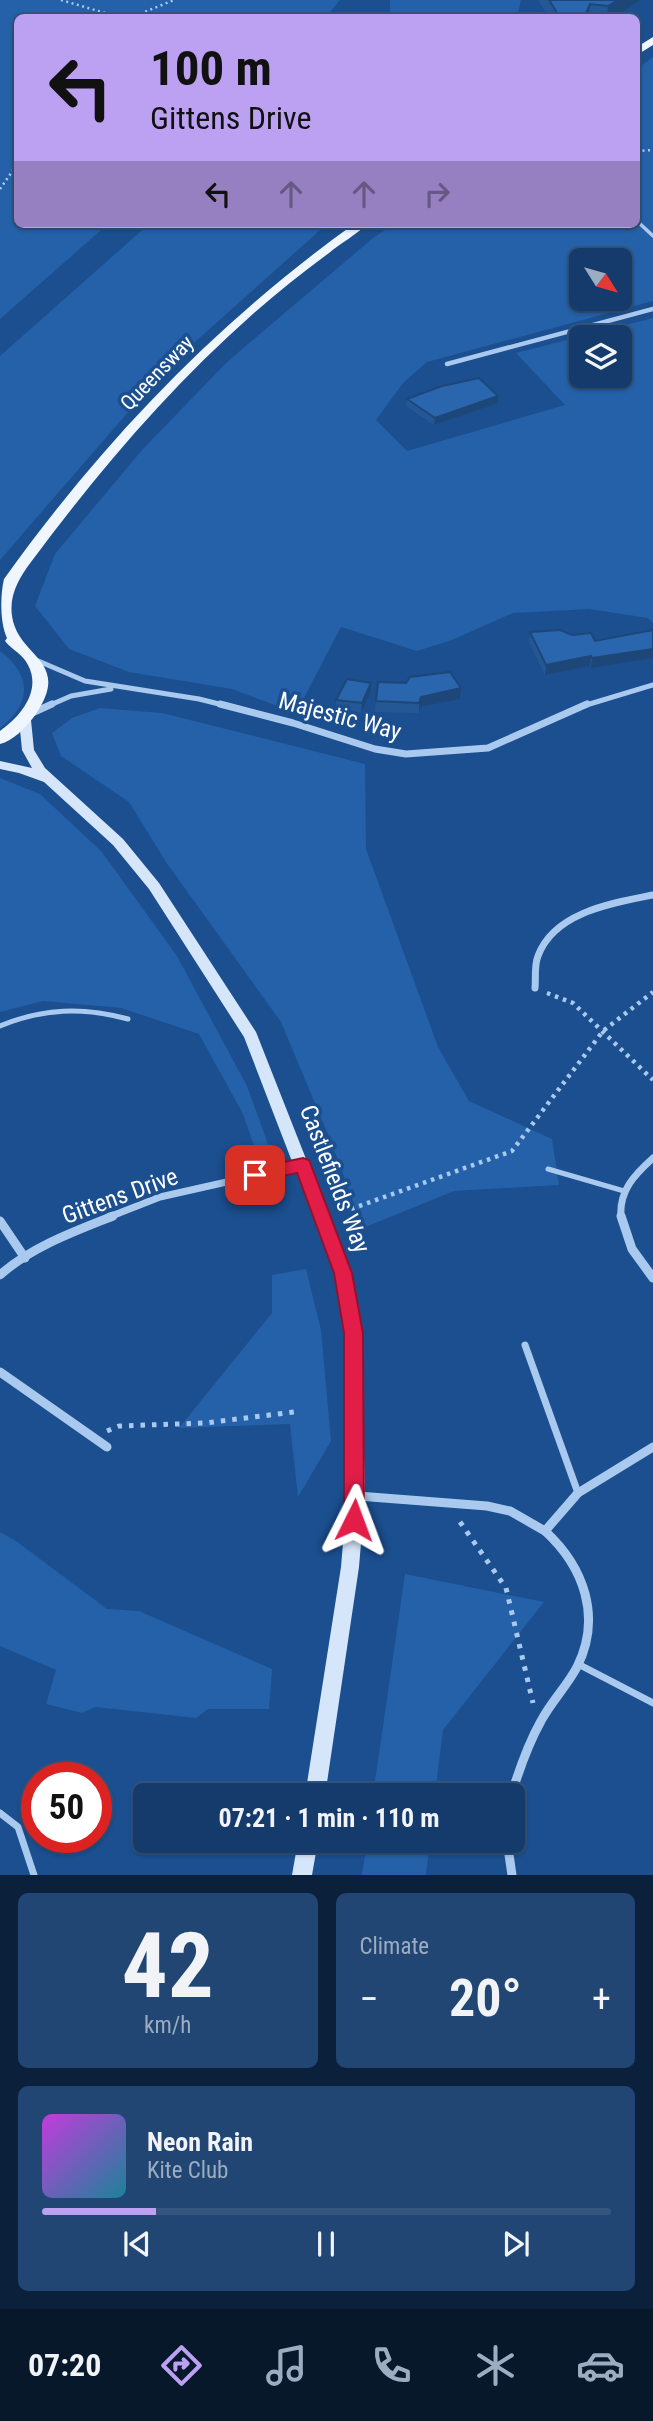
<!DOCTYPE html>
<html lang="en">
<head>
<meta charset="utf-8">
<style>
  :root { --surface:#143b6b; --page:#214673; --text:#f1f3f6; --muted:#9dadc1; --line:#33557e; --accent:#bca0f2 }
  body { margin:0; font-family:"Roboto Condensed",sans-serif; background:var(--page); color:var(--text); height:100vh; display:flex; flex-direction:column; font-size:26px; white-space:nowrap }
  * { box-sizing:border-box; margin:0 }
  p { font-size:23px; color:var(--muted) }
  .icon { flex:none; width:38px; height:38px; fill:none; stroke:currentColor; stroke-width:2; stroke-linecap:round; stroke-linejoin:round }
  .map { position:relative; height:1875px; overflow:hidden }
  .panel { display:flex; flex-direction:column; gap:18px; padding:18px; background:#0b203b; flex:1 }
  .panel>* { flex:none }
  .guide { position:absolute; left:14px; top:14px; width:626px; height:214px; border-radius:10px; box-shadow:0 2px 5px #0004,0 0 0 2px var(--line); background:#bca0f2; color:#111; overflow:hidden }
  .needle { width:46px; rotate:127deg }
  .buttons { position:absolute; left:569px; top:248px; display:grid; gap:14px }
  .buttons a { display:grid; place-items:center; width:63px; height:63px; border-radius:10px; background:var(--surface); box-shadow:0 2px 5px #0004,0 0 0 2px var(--line); font-size:35px }
  .speed { position:absolute; left:21px; top:1762px; display:flex; gap:14px; font-size:35px; font-weight:700; text-align:center }
  .speed>* { display:grid; place-content:center; width:91px; height:91px; border-radius:50%; background:var(--surface); box-shadow:0 2px 5px #0004,0 0 0 2px var(--line); line-height:1 }
  .speed .limit { border:10px solid #d22; background:#fff; color:#111 }
  .pin { position:absolute; display:grid; place-items:center; width:60px; height:60px; color:#fff; margin:-30px; border-radius:14px; box-shadow:0 4px 10px #0006 }
  .me { position:absolute; width:77px; margin:-38px; rotate:3deg; stroke-linejoin:round; filter:drop-shadow(0 0 5px #0008) }
  .turn { display:flex; align-items:center; gap:24px; height:147px; padding:0 21px; font-size:32px }
  .turn .icon { width:91px; height:91px; stroke-width:2.5 }
  .turn b { display:block; font-size:49px; line-height:60px }
  .lanes { display:flex; align-items:center; height:66px; padding:0 21px; background:#0003; justify-content:center; gap:35px; direction:ltr }
  .lanes .off { opacity:.35 }
  .big { font-size:52px; font-weight:700; line-height:1.1 }
  .panel .card { flex:1; display:flex; flex-direction:column; justify-content:center; gap:10px; min-width:0; padding:0 24px; border-radius:10px; background:var(--page) }
  .panel .dial { align-items:center; gap:0 }
  .dial b { font-size:91px; line-height:1 }
  .song { display:flex; align-items:center; gap:21px }
  .cover { width:84px; height:84px; border-radius:10px; background:linear-gradient(135deg,hsl(290 70% 55%),hsl(190 70% 35%)) }
  .played { height:7px; border-radius:4px; background:linear-gradient(90deg,var(--accent) 20%,var(--line) 20%) }
  .keys { display:flex; justify-content:space-around; direction:ltr }
  .heat { display:flex; justify-content:space-between; align-items:center; font-size:38px; direction:ltr }
  .panel .tiles { flex:1; display:grid; gap:18px; grid-template-columns:1fr 1fr }
  .card:last-child { grid-column:span 2 }
  .trip { position:absolute; left:133px; top:1783px; width:392px; height:70px; border-radius:10px; background:var(--surface); box-shadow:0 2px 5px #0004,0 0 0 2px var(--line); font-weight:700; line-height:70px; text-align:center }
  .menu { display:flex; height:112px; justify-content:space-around; align-items:center; background:#08182b; color:var(--muted) }
  .menu .icon { width:49px; height:49px }
  .menu .current { color:var(--accent) }
  .menu b { font-size:32px; color:var(--text) }
  .map>svg:first-child { display:block }
  .green { fill:#2461a8; fill-rule:evenodd }
  .lines { fill:none; stroke-linecap:round; stroke-linejoin:round }
  .path-far2 { stroke:#a9c9ee; stroke-width:2.5; stroke-dasharray:2 3.5; stroke-linecap:butt }
  .path-far1 { stroke:#a9c9ee; stroke-width:4.5; stroke-dasharray:3.5 5; stroke-linecap:butt }
  .path { stroke:#a9c9ee; stroke-width:5; stroke-dasharray:4.5 7; stroke-linecap:butt }
  .lane-far3 { stroke:#a9c9ee; stroke-width:3.5 }
  .lane-far2 { stroke:#a9c9ee; stroke-width:4.5 }
  .lane-far1 { stroke:#a9c9ee; stroke-width:5 }
  .lane { stroke:#a9c9ee; stroke-width:7 }
  .street-far2 { stroke:#a9c9ee; stroke-width:5 }
  .street-far1 { stroke:#a9c9ee; stroke-width:7 }
  .street { stroke:#a9c9ee; stroke-width:9 }
  .secondary { fill:#d6e6fa; fill-rule:evenodd }
  .primary { fill:#f0f6ff; fill-rule:evenodd }
  .wall { fill:#245895 }
  .shaded-wall { fill:#1d4779 }
  .building { fill:#2a66ad; stroke:#1d4779; stroke-width:2 }
  .route { fill:#e11d48; stroke:#92132f; stroke-width:2 }
  .labels { text-anchor:middle; stroke-width:7; stroke-linejoin:round; paint-order:stroke }
  .far-street-label { font-size:21px; fill:#fff; stroke:#1b4f8f }
  .street-label { font-size:24px; fill:#fff; stroke:#1b4f8f }
</style>
</head>
<body>
<div class="map">
<svg width="653" height="1875" viewBox="0 0 653 1875">
  <rect width="100%" height="100%" fill="#1b4f8f"/>
  <g class="green">
    <path d="M0 0H340L326 17 18 18V224H108L0 319Z"/>
    <path d="M390 0H521L517 17 390 18Z"/>
    <path d="M653 57V301L427 362 403 383 376 420 407 451 565 405 516 353 653 318V623L648 618 589 609 513 613 452 640 417 651 341 627 296 713 232 689 129 672 69 649 35 606 55 554 142 450 227 362 373 238 394 224H637V69ZM581 261H620V299H581ZM581 338H620V376H581Z"/>
    <path d="M149 224H331L318 232 168 366 0 560V356Z"/>
    <path d="M0 651C32 675 32 704 0 728Z"/>
    <path d="M100 708 162 713 365 764 366 849 438 1047 469 1101 552 1139 559 1185 454 1191 363 1228 332 1144 281 1022 166 862 129 802 61 756 52 733 72 718Z"/>
    <path d="M0 778 40 794 102 852 177 956 247 1086 268 1144 259 1160 243 1114 199 1034 121 1008 43 1001 0 1012Z"/>
    <path d="M306 1269 321 1330 331 1441 298 1497 290 1424 179 1428 272 1313V1275Z"/>
    <path d="M0 1532 16 1541 107 1609 139 1611 272 1669 269 1709H208L196 1718 95 1707 82 1713 46 1704 56 1670 0 1646Z"/>
    <path d="M405 1574 544 1602 443 1730 435 1795H373Z"/>
    <path d="M367 1841H430L426 1875H362Z"/>
  </g>
  <g class="lines">
    <g class="path-far2">
      <path d="M61 0 122 18"/>
      <path d="M130 18 174 0"/>
      <path d="M637 151 653 150"/>
      <path d="M0 189 18 163"/>
    </g>
    <g class="path-far1">
      <path d="M547 993 573 1003 653 1080"/>
      <path d="M351 1209 512 1151 603 1031 653 992"/>
    </g>
    <g class="path">
      <path d="M107 1431 119 1426 205 1423 294 1412"/>
      <path d="M460 1522 506 1588 533 1703"/>
    </g>
    <path class="lane-far3" d="M637 221 653 236"/>
    <path class="lane-far2" d="M447 364 653 309"/>
    <g class="lane-far1">
      <path d="M0 1026C43 1008 83 1007 128 1019"/>
      <path d="M548 1169 624 1191"/>
    </g>
    <g class="lane">
      <path d="M525 1345 578 1493"/>
      <path d="M578 1664 653 1703"/>
      <path d="M0 1813 18 1827 34 1875"/>
    </g>
    <g class="street-far2">
      <path d="M36 660 85 681 199 699 227 706"/>
      <path d="M48 706 71 696 111 689"/>
      <path d="M583 706 653 685"/>
    </g>
    <g class="street-far1">
      <path d="M220 704 293 723 375 749 406 754 488 748 587 704"/>
      <path d="M30 714 52 704"/>
      <path d="M535 988C536 977 534 966 538 956 554 912 613 903 653 895"/>
      <path d="M109 1217 160 1197 302 1165"/>
      <path d="M621 1217C619 1191 634 1175 653 1158"/>
    </g>
    <g class="street">
      <path d="M621 1216 632 1249 653 1278"/>
      <path d="M0 1221 25 1258"/>
      <path d="M0 1275C31 1247 75 1231 113 1216"/>
      <path d="M0 1372 107 1447"/>
      <path d="M358 1496 487 1506 510 1511 545 1531 578 1493 653 1447"/>
      <path d="M511 1796C519 1770 528 1744 541 1721 551 1702 567 1686 577 1667 602 1617 584 1567 545 1531"/>
      <path d="M507 1841 512 1875"/>
    </g>
    <g class="secondary">
      <path d="M25 716 31 720 34 750 45 768 123 839 159 883 256 1032 351 1273 361 1333 365 1496 359 1567 325 1796H305L341 1567 347 1496 345 1333 335 1273 244 1037 149 889 113 845 44 782 19 773 0 769V761L32 768 22 750 19 720Z"/>
      <path d="M298 1841H318L312 1875H292Z"/>
    </g>
    <g class="primary">
      <path d="M653 37V45L637 55V47Z"/>
      <path d="M354 224H367C356 235 341 243 329 253 303 272 278 292 254 313 169 388 98 472 31 562 19 578 9 595 12 616 18 659 75 660 33 718 25 728 13 741 0 744V731C20 717 42 691 28 665 23 654 12 650 5 641L7 638C0 623 0 596 4 579 102 442 217 322 354 224Z"/>
    </g>
  </g>
  <g class="wall">
    <path d="M538 0H641L613 18H549Z"/>
    <path d="M498 396V403L434 425 406 406 407 399Z"/>
    <path d="M530 632 595 641 591 668 590 666 545 675 529 642Z"/>
    <path d="M370 694 361 713 336 710V700Z"/>
    <path d="M460 699 421 707 419 713 375 712 376 701Z"/>
  </g>
  <g class="shaded-wall">
    <path d="M618 0H641L613 18H607L608 6Z"/>
    <path d="M590 4 589 18H584Z"/>
    <path d="M498 396V403L434 425 435 418Z"/>
    <path d="M653 649V658L591 668 592 658Z"/>
    <path d="M591 656 590 666 545 675 546 665Z"/>
    <path d="M371 683 370 694 361 713 362 703Z"/>
    <path d="M461 688 460 699 421 707 419 713V703L421 697Z"/>
  </g>
  <g class="building">
    <path d="M549 0H618L608 6 590 4 584 18H553L556 11Z"/>
    <path d="M479 378 498 396 435 418 407 399 442 386Z"/>
    <path d="M560 630 572 635 591 633 595 641 653 630V649L592 658 591 656 546 665 530 632Z"/>
    <path d="M450 672 461 688 421 697 419 703 376 701 378 682 406 683 410 677Z"/>
    <path d="M347 679 371 683 362 703 336 700Z"/>
  </g>
  <path class="route" d="M303 1158 309 1160 311 1165 352 1273 363 1333 364 1520 361 1527 354 1529 347 1527 344 1520V1333L334 1273 297 1173 255 1182 249 1180 246 1175 249 1170 255 1168Z"/>
  <g class="labels">
    <g class="far-street-label">
      <text transform="translate(157 373) rotate(-46)" y="7">Queensway</text>
    </g>
    <g class="street-label">
      <text transform="translate(340 716) rotate(15)" y="8">Majestic Way</text>
      <text transform="translate(335 1179) rotate(69)" y="8">Castlefields Way</text>
      <text transform="translate(120 1196) rotate(-20)" y="8">Gittens Drive</text>
    </g>
  </g>
</svg>
<div class="buttons">
<a><svg class="needle" viewBox="-14 -14 28 28"><path d="M0-13l5 13h-10z" fill="#e53935"/><path d="M0 13l5-13h-10z" fill="#9dadc1"/></svg></a>
<a><svg class="icon" aria-label="layers" viewBox="0 0 24 24"><path d="M12 4l9 5-9 5-9-5zM3 14l9 5 9-5"/></svg></a>
</div>
<div class="speed"><div class="limit">50</div></div>
<div class="pin" style="left:255px;top:1175px;background:#d93025"><svg class="icon" aria-label="arrive" viewBox="0 0 24 24"><path d="M6 21V4h12l-3 4 3 4H6"/></svg></div>
<svg class="me" style="left:354px;top:1520px" viewBox="-20 -20 40 40"><path d="M0-17L14 15 0 8-14 15z" fill="#e11d48" stroke="#fff" stroke-width="4"/></svg>
<div class="trip">07:21 · 1 min · 110 m</div>
<div class="guide">
<div class="turn"><svg class="icon" aria-label="left" viewBox="0 0 24 24"><path d="M17 20v-9H6M10 6l-5 5 5 5"/></svg><div><b>100 m</b>Gittens Drive</div></div>
<div class="lanes"><svg class="icon" aria-label="left" viewBox="0 0 24 24"><path d="M17 20v-9H6M10 6l-5 5 5 5"/></svg><svg class="icon off" aria-label="ahead" viewBox="0 0 24 24"><path d="M12 20V5M6 11l6-6 6 6"/></svg><svg class="icon off" aria-label="ahead" viewBox="0 0 24 24"><path d="M12 20V5M6 11l6-6 6 6"/></svg><svg class="icon off" aria-label="right" viewBox="0 0 24 24"><path d="M7 20v-9h11M14 6l5 5-5 5"/></svg></div>
</div>
</div>
<section class="panel">
<div class="tiles">
<div class="card dial"><b>42</b><p>km/h</p></div>
<div class="card"><p>Climate</p>
<div class="heat"><a>−</a><b class="big">20°</b><a>+</a></div>
</div>
<div class="card">
<div class="song"><i class="cover"></i><div><b>Neon Rain</b><p>Kite Club</p></div></div>
<div class="played"></div>
<div class="keys"><svg class="icon" aria-label="previous" viewBox="0 0 24 24"><path d="M18 5L8 12l10 7zM5 5v14"/></svg><svg class="icon" aria-label="pause" viewBox="0 0 24 24"><path d="M8 5v14M16 5v14"/></svg><svg class="icon" aria-label="next" viewBox="0 0 24 24"><path d="M6 5l10 7-10 7zM19 5v14"/></svg></div>
</div>
</div>
</section>
<nav class="menu">
<b>07:20</b>
<svg class="icon current" aria-label="directions" viewBox="0 0 24 24"><path d="M12 3l9 9-9 9-9-9zM9 14v-3h6M13 9l2 2-2 2"/></svg>
<svg class="icon" aria-label="music" viewBox="0 0 24 24"><path d="M9 18V5l10-2v13"/><circle cx="6" cy="18" r="3"/><circle cx="16" cy="16" r="3"/></svg>
<svg class="icon" aria-label="phone" viewBox="0 0 24 24"><path d="M5 4h4l2 5-3 2q2 4 5 5l2-3 5 2v4C11 20 4 13 5 4z"/></svg>
<svg class="icon" aria-label="climate" viewBox="0 0 24 24"><path d="M12 3v18M4 7l16 10M4 17L20 7"/></svg>
<svg class="icon" aria-label="car" viewBox="0 0 24 24"><path d="M5 17H2v-5l4-1 3-4h7l3 4 3 1v5h-3M9 17h6M6 11h13"/><circle cx="7" cy="17" r="2"/><circle cx="17" cy="17" r="2"/></svg>
</nav>
</body>
</html>
